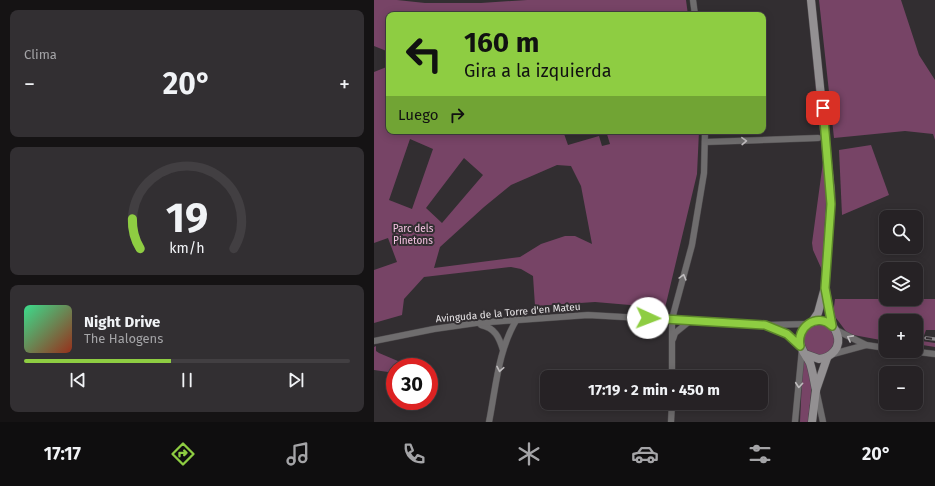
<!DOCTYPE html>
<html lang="es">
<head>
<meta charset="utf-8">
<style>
  :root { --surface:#262225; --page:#322f32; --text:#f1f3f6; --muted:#a4a4a7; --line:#423f42; --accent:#8ecd42 }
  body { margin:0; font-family:"Fira Sans",sans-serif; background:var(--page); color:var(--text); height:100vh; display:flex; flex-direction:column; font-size:15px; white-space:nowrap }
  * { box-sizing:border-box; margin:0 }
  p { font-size:13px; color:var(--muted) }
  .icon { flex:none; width:22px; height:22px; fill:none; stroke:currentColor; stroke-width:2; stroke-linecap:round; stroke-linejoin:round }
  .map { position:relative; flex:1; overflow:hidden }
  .drawer { display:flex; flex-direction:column; gap:10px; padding:10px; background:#151314; width:374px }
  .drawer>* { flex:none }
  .guide { position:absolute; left:12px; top:12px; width:380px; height:122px; border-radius:8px; box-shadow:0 2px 10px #0003,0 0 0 1px var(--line); background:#8ecd42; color:#111; overflow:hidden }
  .controls { position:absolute; left:505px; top:210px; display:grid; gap:8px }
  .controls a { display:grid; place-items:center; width:44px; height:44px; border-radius:8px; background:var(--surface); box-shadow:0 2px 10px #0003,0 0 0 1px var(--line); font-size:20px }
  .speed { position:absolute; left:12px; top:358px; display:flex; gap:8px; font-size:20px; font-weight:700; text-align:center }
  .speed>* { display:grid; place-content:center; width:52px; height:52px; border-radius:50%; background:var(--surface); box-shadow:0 2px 10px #0003,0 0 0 1px var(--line); line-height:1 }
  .speed .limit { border:6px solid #d22; background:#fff; color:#111 }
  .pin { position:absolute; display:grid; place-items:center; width:34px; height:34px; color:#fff; margin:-17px; border-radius:8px; box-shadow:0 2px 6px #0006 }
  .me { position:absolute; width:44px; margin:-22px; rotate:92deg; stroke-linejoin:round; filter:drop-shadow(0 0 3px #0008) }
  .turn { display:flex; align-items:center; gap:14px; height:84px; padding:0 12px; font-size:18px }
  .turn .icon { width:52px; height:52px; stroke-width:2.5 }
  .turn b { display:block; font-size:28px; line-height:34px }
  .then { display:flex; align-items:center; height:38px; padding:0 12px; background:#0003; gap:8px; font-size:15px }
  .big { font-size:30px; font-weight:700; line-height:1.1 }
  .drawer .widget { flex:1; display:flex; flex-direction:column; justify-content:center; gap:6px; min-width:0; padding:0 14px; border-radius:8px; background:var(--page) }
  .drawer .dial { align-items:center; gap:0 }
  .dial svg { height:104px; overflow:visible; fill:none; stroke:var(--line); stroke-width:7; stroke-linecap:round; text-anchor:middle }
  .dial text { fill:var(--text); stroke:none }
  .song { display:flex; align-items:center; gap:12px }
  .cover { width:48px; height:48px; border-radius:6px; background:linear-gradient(135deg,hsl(150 70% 55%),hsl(10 70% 35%)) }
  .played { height:4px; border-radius:2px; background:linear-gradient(90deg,var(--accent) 45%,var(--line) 45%) }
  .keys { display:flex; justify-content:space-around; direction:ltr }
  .heat { display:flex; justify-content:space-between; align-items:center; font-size:22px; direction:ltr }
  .trip { position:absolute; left:166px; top:370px; width:228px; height:40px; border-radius:8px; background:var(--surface); box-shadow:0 2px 10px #0003,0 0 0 1px var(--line); font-weight:700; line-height:40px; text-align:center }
  .dock { display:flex; height:64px; justify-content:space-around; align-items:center; background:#0f0e0f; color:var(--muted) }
  .dock .icon { width:28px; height:28px }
  .dock .on { color:var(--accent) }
  .dock b { font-size:18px; color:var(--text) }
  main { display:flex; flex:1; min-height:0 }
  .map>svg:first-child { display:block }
  .green { fill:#746; fill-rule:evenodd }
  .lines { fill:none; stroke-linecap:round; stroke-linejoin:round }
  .minor-casing { stroke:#4f4c4e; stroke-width:7 }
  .secondary-casing { stroke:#4f4c4e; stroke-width:9 }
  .minor { stroke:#6f6d6e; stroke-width:6 }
  .secondary { stroke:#939092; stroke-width:8 }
  .rail-casing { stroke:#8e8a8d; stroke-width:3.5 }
  .rail { stroke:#322e31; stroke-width:2; stroke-dasharray:6; stroke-linecap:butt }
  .oneway { stroke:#bfbcbe }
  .route-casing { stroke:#5c852b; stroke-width:10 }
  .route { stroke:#8ecd42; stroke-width:7 }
  .labels { text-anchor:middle; stroke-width:4; stroke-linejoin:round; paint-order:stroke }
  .park-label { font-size:10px; fill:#f6c4e3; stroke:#322e31 }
  .street-label { font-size:10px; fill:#eae7e9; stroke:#322e31 }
</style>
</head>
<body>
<main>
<section class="drawer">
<div class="widget"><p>Clima</p>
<div class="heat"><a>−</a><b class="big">20°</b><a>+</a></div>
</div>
<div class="widget dial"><svg viewBox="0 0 100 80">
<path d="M14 69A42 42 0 1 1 86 69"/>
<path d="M14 69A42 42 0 0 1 8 46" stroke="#8ecd42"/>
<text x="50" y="56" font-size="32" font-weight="700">19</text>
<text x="50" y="72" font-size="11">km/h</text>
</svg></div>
<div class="widget">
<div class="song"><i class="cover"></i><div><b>Night Drive</b><p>The Halogens</p></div></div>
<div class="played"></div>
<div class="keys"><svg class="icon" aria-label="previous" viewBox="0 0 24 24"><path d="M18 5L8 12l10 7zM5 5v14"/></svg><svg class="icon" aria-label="pause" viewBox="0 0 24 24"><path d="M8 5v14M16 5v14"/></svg><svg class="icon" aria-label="next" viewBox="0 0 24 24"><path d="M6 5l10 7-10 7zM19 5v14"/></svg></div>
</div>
</section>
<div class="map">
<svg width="561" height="422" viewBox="0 0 561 422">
  <rect width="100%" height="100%" fill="#322e31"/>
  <g class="green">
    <path d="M0 0H23L51 3H107L153 0H312L314 15H15V52L0 46Z"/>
    <path d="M433 0 452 184V206L448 270 439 250 438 243 449 162Z"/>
    <path d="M445 0H527L545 55 561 80V140L559 134 531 131 460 138Z"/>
    <path d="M15 66V131H189L194 145 225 136 228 146 236 144 232 131H325L323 174 291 308 221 302 161 306 159 276 147 269 137 267 50 277 30 299 28 315 0 323V270L23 262 14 238 0 243V72ZM36 139 59 149 38 209 15 200ZM90 158 109 175 68 223 52 208ZM183 165 197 166 207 186 218 244 201 236H191L167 244 146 257 60 268 66 247 110 207 137 185Z"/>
    <path d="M497 145 515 195 468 215 465 150Z"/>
    <path d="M461 299H561V330H552L548 341 561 343V347L542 344V321H512V341L474 334 459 314Z"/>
    <circle cx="445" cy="339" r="16"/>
    <path d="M2 346V351L5 353 38 367H21V373L0 370V347Z"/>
    <path d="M429 359C442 377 436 401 434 422H426Z"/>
  </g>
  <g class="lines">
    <g class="minor-casing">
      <g id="minor">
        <path d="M319 0 321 15"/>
        <path d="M331 142 444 138"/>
        <path d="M107 325C121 328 125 337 129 350"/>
        <path d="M395 326 413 335 426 346"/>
        <path d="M460 329 492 345 512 348"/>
        <path d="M299 339 301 333 317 320"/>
        <path d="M0 341 60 329 102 323 214 315 391 325 434 324"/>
        <path d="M536 351 561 354"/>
        <path d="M459 354 492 345"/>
        <path d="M298 377V319L318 245 330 173 331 131"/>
        <path d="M443 394 449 422"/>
        <path d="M115 422C122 387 124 350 143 319"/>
        <path d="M297 422 298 403"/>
        <path d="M421 422 428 349"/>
      </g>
    </g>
    <g class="secondary-casing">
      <g id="secondary">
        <path d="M437 0 457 193 451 288 459 327"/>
        <path d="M438 322 444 313 450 291"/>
        <path d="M431 354 445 359C457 358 468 347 463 334 457 314 428 318 426 338 425 348 432 355 436 363 439 372 440 381 442 390"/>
        <path d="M438 422 442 390 453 358"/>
      </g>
    </g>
    <use href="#minor" class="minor"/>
    <use href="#secondary" class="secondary"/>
    <g class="rail-casing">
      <path id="rail" d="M552 338 561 339"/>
    </g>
    <use href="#rail" class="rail"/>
  </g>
  <defs><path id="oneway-chevron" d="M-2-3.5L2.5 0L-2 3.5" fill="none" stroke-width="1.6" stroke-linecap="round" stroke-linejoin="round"/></defs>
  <g class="oneway">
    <use href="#oneway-chevron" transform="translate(370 141) rotate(-2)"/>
    <use href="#oneway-chevron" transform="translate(309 277) rotate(-75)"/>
    <use href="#oneway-chevron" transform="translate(476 338) rotate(-152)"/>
    <use href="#oneway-chevron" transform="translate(126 369) rotate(101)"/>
    <use href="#oneway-chevron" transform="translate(425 385) rotate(95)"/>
  </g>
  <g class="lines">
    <g class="route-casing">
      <path id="route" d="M274 318 391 325 413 334 426 346C422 327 443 312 458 326L451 288 457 204 449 108"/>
    </g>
    <use href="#route" class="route"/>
  </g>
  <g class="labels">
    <g class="park-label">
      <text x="39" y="232">Parc dels<tspan x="39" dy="12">Pinetons</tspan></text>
    </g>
    <g class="street-label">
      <text transform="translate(134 312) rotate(-5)" y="4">Avinguda de la Torre d'en Mateu</text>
    </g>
  </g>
</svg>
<div class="controls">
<a><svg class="icon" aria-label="search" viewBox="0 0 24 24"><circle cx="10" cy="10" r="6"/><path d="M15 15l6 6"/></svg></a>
<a><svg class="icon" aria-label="layers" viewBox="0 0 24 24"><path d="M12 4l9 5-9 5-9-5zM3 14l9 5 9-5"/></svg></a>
<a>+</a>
<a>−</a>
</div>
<div class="speed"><div class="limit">30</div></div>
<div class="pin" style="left:449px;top:108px;background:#d93025"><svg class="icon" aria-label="arrive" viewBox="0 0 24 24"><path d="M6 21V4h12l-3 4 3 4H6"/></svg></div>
<svg class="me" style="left:274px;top:318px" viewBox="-20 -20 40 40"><circle r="19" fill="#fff"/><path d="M0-13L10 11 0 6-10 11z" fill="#8ecd42"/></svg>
<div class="trip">17:19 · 2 min · 450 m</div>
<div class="guide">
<div class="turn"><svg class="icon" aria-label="left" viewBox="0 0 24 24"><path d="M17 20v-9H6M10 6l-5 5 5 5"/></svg><div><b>160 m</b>Gira a la izquierda</div></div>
<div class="then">Luego<svg class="icon" aria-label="right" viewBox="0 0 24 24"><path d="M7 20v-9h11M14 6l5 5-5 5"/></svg></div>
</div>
</div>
</main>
<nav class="dock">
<b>17:17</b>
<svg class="icon on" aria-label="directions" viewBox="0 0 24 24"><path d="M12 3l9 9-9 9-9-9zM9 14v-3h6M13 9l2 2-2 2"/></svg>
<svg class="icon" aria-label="music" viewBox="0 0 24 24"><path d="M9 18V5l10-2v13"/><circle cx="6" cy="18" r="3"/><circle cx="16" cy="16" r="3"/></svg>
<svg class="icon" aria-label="phone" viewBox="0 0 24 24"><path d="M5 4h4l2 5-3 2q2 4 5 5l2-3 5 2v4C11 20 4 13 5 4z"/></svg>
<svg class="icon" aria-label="climate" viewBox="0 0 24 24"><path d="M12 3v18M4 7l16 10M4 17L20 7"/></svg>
<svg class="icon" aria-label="car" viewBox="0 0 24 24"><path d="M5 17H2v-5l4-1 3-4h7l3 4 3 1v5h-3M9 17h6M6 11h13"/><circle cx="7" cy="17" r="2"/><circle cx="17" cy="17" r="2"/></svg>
<svg class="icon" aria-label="filters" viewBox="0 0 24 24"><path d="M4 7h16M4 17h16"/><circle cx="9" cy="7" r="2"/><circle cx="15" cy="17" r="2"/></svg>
<b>20°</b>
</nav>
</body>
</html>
